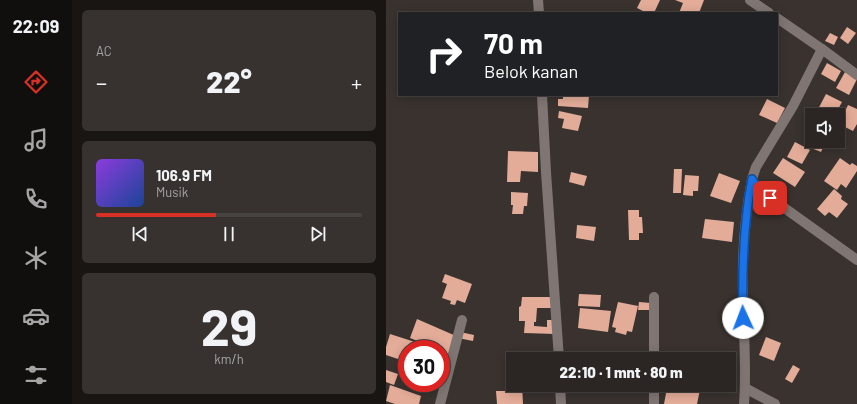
<!DOCTYPE html>
<html lang="id">
<head>
<meta charset="utf-8">
<style>
  :root { --surface:#2b2623; --page:#373230; --text:#f1f3f6; --muted:#a6a5a6; --line:#474341; --accent:#d93025 }
  body { margin:0; font-family:Barlow,sans-serif; background:var(--page); color:var(--text); height:100vh; display:flex; flex-direction:column; font-size:15px; white-space:nowrap }
  * { box-sizing:border-box; margin:0 }
  p { font-size:13px; color:var(--muted) }
  .icon { flex:none; width:22px; height:22px; fill:none; stroke:currentColor; stroke-width:2; stroke-linecap:round; stroke-linejoin:round }
  .map { position:relative; flex:1; overflow:hidden }
  .details { display:flex; flex-direction:column; gap:10px; padding:10px; background:#181513; width:314px }
  .details>* { flex:none }
  .guide { position:absolute; left:12px; top:12px; width:380px; height:84px; border-radius:0px; box-shadow:0 2px 10px #0003,0 0 0 1px var(--line); background:#202124; color:#fff; overflow:hidden }
  .fabs { position:absolute; left:419px; top:108px; display:grid; gap:8px }
  .fabs a { display:grid; place-items:center; width:40px; height:40px; border-radius:0px; background:var(--surface); box-shadow:0 2px 10px #0003,0 0 0 1px var(--line); font-size:20px }
  .speed { position:absolute; left:12px; top:340px; display:flex; gap:8px; font-size:20px; font-weight:700; text-align:center }
  .speed>* { display:grid; place-content:center; width:52px; height:52px; border-radius:50%; background:var(--surface); box-shadow:0 2px 10px #0003,0 0 0 1px var(--line); line-height:1 }
  .speed .limit { border:6px solid #d22; background:#fff; color:#111 }
  .pin { position:absolute; display:grid; place-items:center; width:34px; height:34px; color:#fff; margin:-17px; border-radius:8px; box-shadow:0 2px 6px #0006 }
  .me { position:absolute; width:44px; margin:-22px; rotate:358deg; stroke-linejoin:round; filter:drop-shadow(0 0 3px #0008) }
  .turn { display:flex; align-items:center; gap:14px; height:84px; padding:0 20px; font-size:18px }
  .turn .icon { width:52px; height:52px; stroke-width:2.5 }
  .turn b { display:block; font-size:28px; line-height:34px }
  .big { font-size:30px; font-weight:800; line-height:1.1 }
  .details .card { flex:1; display:flex; flex-direction:column; justify-content:center; gap:6px; min-width:0; padding:0 14px; border-radius:6px; background:var(--page) }
  .details .dial { align-items:center; gap:0 }
  .dial b { font-size:52px; line-height:1 }
  .song { display:flex; align-items:center; gap:12px }
  .cover { width:48px; height:48px; border-radius:6px; background:linear-gradient(135deg,hsl(270 70% 55%),hsl(220 70% 35%)) }
  .played { height:4px; border-radius:2px; background:linear-gradient(90deg,var(--accent) 45%,var(--line) 45%) }
  .keys { display:flex; justify-content:space-around; direction:ltr }
  .heat { display:flex; justify-content:space-between; align-items:center; font-size:22px; direction:ltr }
  .trip { position:absolute; left:120px; top:352px; width:230px; height:40px; border-radius:0px; background:var(--surface); box-shadow:0 2px 10px #0003,0 0 0 1px var(--line); font-weight:800; line-height:40px; text-align:center }
  main { display:flex; flex:1; min-height:0 }
  .tabs { display:flex; flex-direction:column; width:72px; justify-content:space-around; align-items:center; background:#110f0e; color:var(--muted) }
  .tabs .icon { width:28px; height:28px }
  .tabs .on { color:var(--accent) }
  .tabs b { font-size:18px; color:var(--text) }
  .map>svg:first-child { display:block }
  .building { fill:#e3ac98 }
  .lines { fill:none; stroke-linecap:round; stroke-linejoin:round }
  .street { stroke:#7f7673; stroke-width:10 }
  .secondary { stroke:#7f7673; stroke-width:10 }
  .route-casing { stroke:#114b97; stroke-width:10 }
  .route { stroke:#1a73e8; stroke-width:7 }
</style>
</head>
<body>
<main>
<nav class="tabs">
<b>22:09</b>
<svg class="icon on" aria-label="directions" viewBox="0 0 24 24"><path d="M12 3l9 9-9 9-9-9zM9 14v-3h6M13 9l2 2-2 2"/></svg>
<svg class="icon" aria-label="music" viewBox="0 0 24 24"><path d="M9 18V5l10-2v13"/><circle cx="6" cy="18" r="3"/><circle cx="16" cy="16" r="3"/></svg>
<svg class="icon" aria-label="phone" viewBox="0 0 24 24"><path d="M5 4h4l2 5-3 2q2 4 5 5l2-3 5 2v4C11 20 4 13 5 4z"/></svg>
<svg class="icon" aria-label="climate" viewBox="0 0 24 24"><path d="M12 3v18M4 7l16 10M4 17L20 7"/></svg>
<svg class="icon" aria-label="car" viewBox="0 0 24 24"><path d="M5 17H2v-5l4-1 3-4h7l3 4 3 1v5h-3M9 17h6M6 11h13"/><circle cx="7" cy="17" r="2"/><circle cx="17" cy="17" r="2"/></svg>
<svg class="icon" aria-label="filters" viewBox="0 0 24 24"><path d="M4 7h16M4 17h16"/><circle cx="9" cy="7" r="2"/><circle cx="15" cy="17" r="2"/></svg>
</nav>
<section class="details">
<div class="card"><p>AC</p>
<div class="heat"><a>−</a><b class="big">22°</b><a>+</a></div>
</div>
<div class="card">
<div class="song"><i class="cover"></i><div><b>106.9 FM</b><p>Musik</p></div></div>
<div class="played"></div>
<div class="keys"><svg class="icon" aria-label="previous" viewBox="0 0 24 24"><path d="M18 5L8 12l10 7zM5 5v14"/></svg><svg class="icon" aria-label="pause" viewBox="0 0 24 24"><path d="M8 5v14M16 5v14"/></svg><svg class="icon" aria-label="next" viewBox="0 0 24 24"><path d="M6 5l10 7-10 7zM19 5v14"/></svg></div>
</div>
<div class="card dial"><b>29</b><p>km/h</p></div>
</section>
<div class="map">
<svg width="471" height="404" viewBox="0 0 471 404">
  <rect width="100%" height="100%" fill="#39322f"/>
  <g class="building">
    <path d="M255 0H274L268 13H261L251 8Z"/>
    <path d="M289 0H318L313 13H293L297 3Z"/>
    <path d="M461 27 470 33 462 44 454 38Z"/>
    <path d="M444 33 452 37 448 45 439 41Z"/>
    <path d="M441 63 455 71 449 82 435 74Z"/>
    <path d="M459 72 471 79 463 95 450 88Z"/>
    <path d="M440 94 456 102 449 115H429Z"/>
    <path d="M177 95H203L202 108 172 106V99H177Z"/>
    <path d="M381 99 399 108 391 123 373 115Z"/>
    <path d="M462 105 471 109V124L467 131 453 124Z"/>
    <path d="M173 111 196 116 192 131 176 128 178 119 172 118Z"/>
    <path d="M428 141H440L435 152 425 148Z"/>
    <path d="M409 142 424 150 416 164 401 157Z"/>
    <path d="M122 151 152 152V172L135 171 134 182H121Z"/>
    <path d="M397 158 419 172 409 187 387 173Z"/>
    <path d="M454 158 464 165 466 163 471 166V171L460 188 455 184 451 190 438 181Z"/>
    <path d="M288 169H296L295 193H287Z"/>
    <path d="M185 172 201 176 198 186 183 182Z"/>
    <path d="M333 173 354 181 345 203 324 196Z"/>
    <path d="M299 175 313 176 312 191H307V196L297 195Z"/>
    <path d="M448 189 456 196 455 199 462 204 451 218 443 212 439 216 431 209Z"/>
    <path d="M125 192 142 193 141 206H138L137 214H126L127 205H125Z"/>
    <path d="M242 210H253V217H256L257 233H253V240H243Z"/>
    <path d="M319 219 348 222 346 242 316 238Z"/>
    <path d="M191 225 210 227 208 241 190 238Z"/>
    <path d="M59 274 86 284 79 303 71 300 69 305 64 304 65 301 56 298 61 284 56 282Z"/>
    <path d="M193 294 215 295 214 307 192 306Z"/>
    <path d="M136 297H168V308H151L150 322H148V326L161 327V320H170L169 334 138 333 139 321H133V307L135 306Z"/>
    <path d="M232 302 252 306 246 332 241 331 240 335 229 332 230 328 226 327Z"/>
    <path d="M253 302 265 303V310H252Z"/>
    <path d="M194 308 225 311 222 332 192 328Z"/>
    <path d="M31 319 70 336 62 354 55 351V349H51L24 338Z"/>
    <path d="M74 332 88 335 87 341 72 338Z"/>
    <path d="M4 334 29 342 27 349H21V362L0 355V347Z"/>
    <path d="M380 337 395 343 388 361 373 355Z"/>
    <path d="M407 365 414 369 406 383 399 379Z"/>
    <path d="M0 370 12 374 8 385 0 382Z"/>
    <path d="M127 377V385H136L137 404H111L110 391H120L119 378Z"/>
    <path d="M4 385 35 396 33 404H9L0 401Z"/>
    <path d="M275 385H315L311 404H278L281 388 274 387Z"/>
  </g>
  <g class="lines">
    <g class="street">
      <path d="M364 0 383 13"/>
      <path d="M391 18 436 49 471 75"/>
      <path d="M436 49 407 106 370 167 366 179 372 189 471 260"/>
      <path d="M268 359V297"/>
      <path d="M359 388 389 404"/>
      <path d="M54 404 76 320"/>
      <path d="M268 404V385"/>
      <path d="M358 404C361 367 357 329 357 291 356 254 359 216 366 179"/>
    </g>
    <g class="secondary">
      <path d="M152 0 153 13"/>
      <path d="M156 95 160 172 173 359"/>
      <path d="M174 385 175 404"/>
    </g>
  </g>
  <g class="lines">
    <g class="route-casing">
      <path id="route" d="M357 318C356 272 357 224 366 179L372 189 384 198"/>
    </g>
    <use href="#route" class="route"/>
  </g>
</svg>
<div class="fabs">
<a><svg class="icon" aria-label="sound" viewBox="0 0 24 24"><path d="M4 9h4l5-4v14l-5-4H4zM17 9q2 3 0 6"/></svg></a>
</div>
<div class="speed"><div class="limit">30</div></div>
<div class="pin" style="left:384px;top:198px;background:#d93025"><svg class="icon" aria-label="arrive" viewBox="0 0 24 24"><path d="M6 21V4h12l-3 4 3 4H6"/></svg></div>
<svg class="me" style="left:357px;top:318px" viewBox="-20 -20 40 40"><circle r="19" fill="#fff"/><path d="M0-13L10 11 0 6-10 11z" fill="#1a73e8"/></svg>
<div class="trip">22:10 · 1 mnt · 80 m</div>
<div class="guide">
<div class="turn"><svg class="icon" aria-label="right" viewBox="0 0 24 24"><path d="M7 20v-9h11M14 6l5 5-5 5"/></svg><div><b>70 m</b>Belok kanan</div></div>
</div>
</div>
</main>
</body>
</html>
